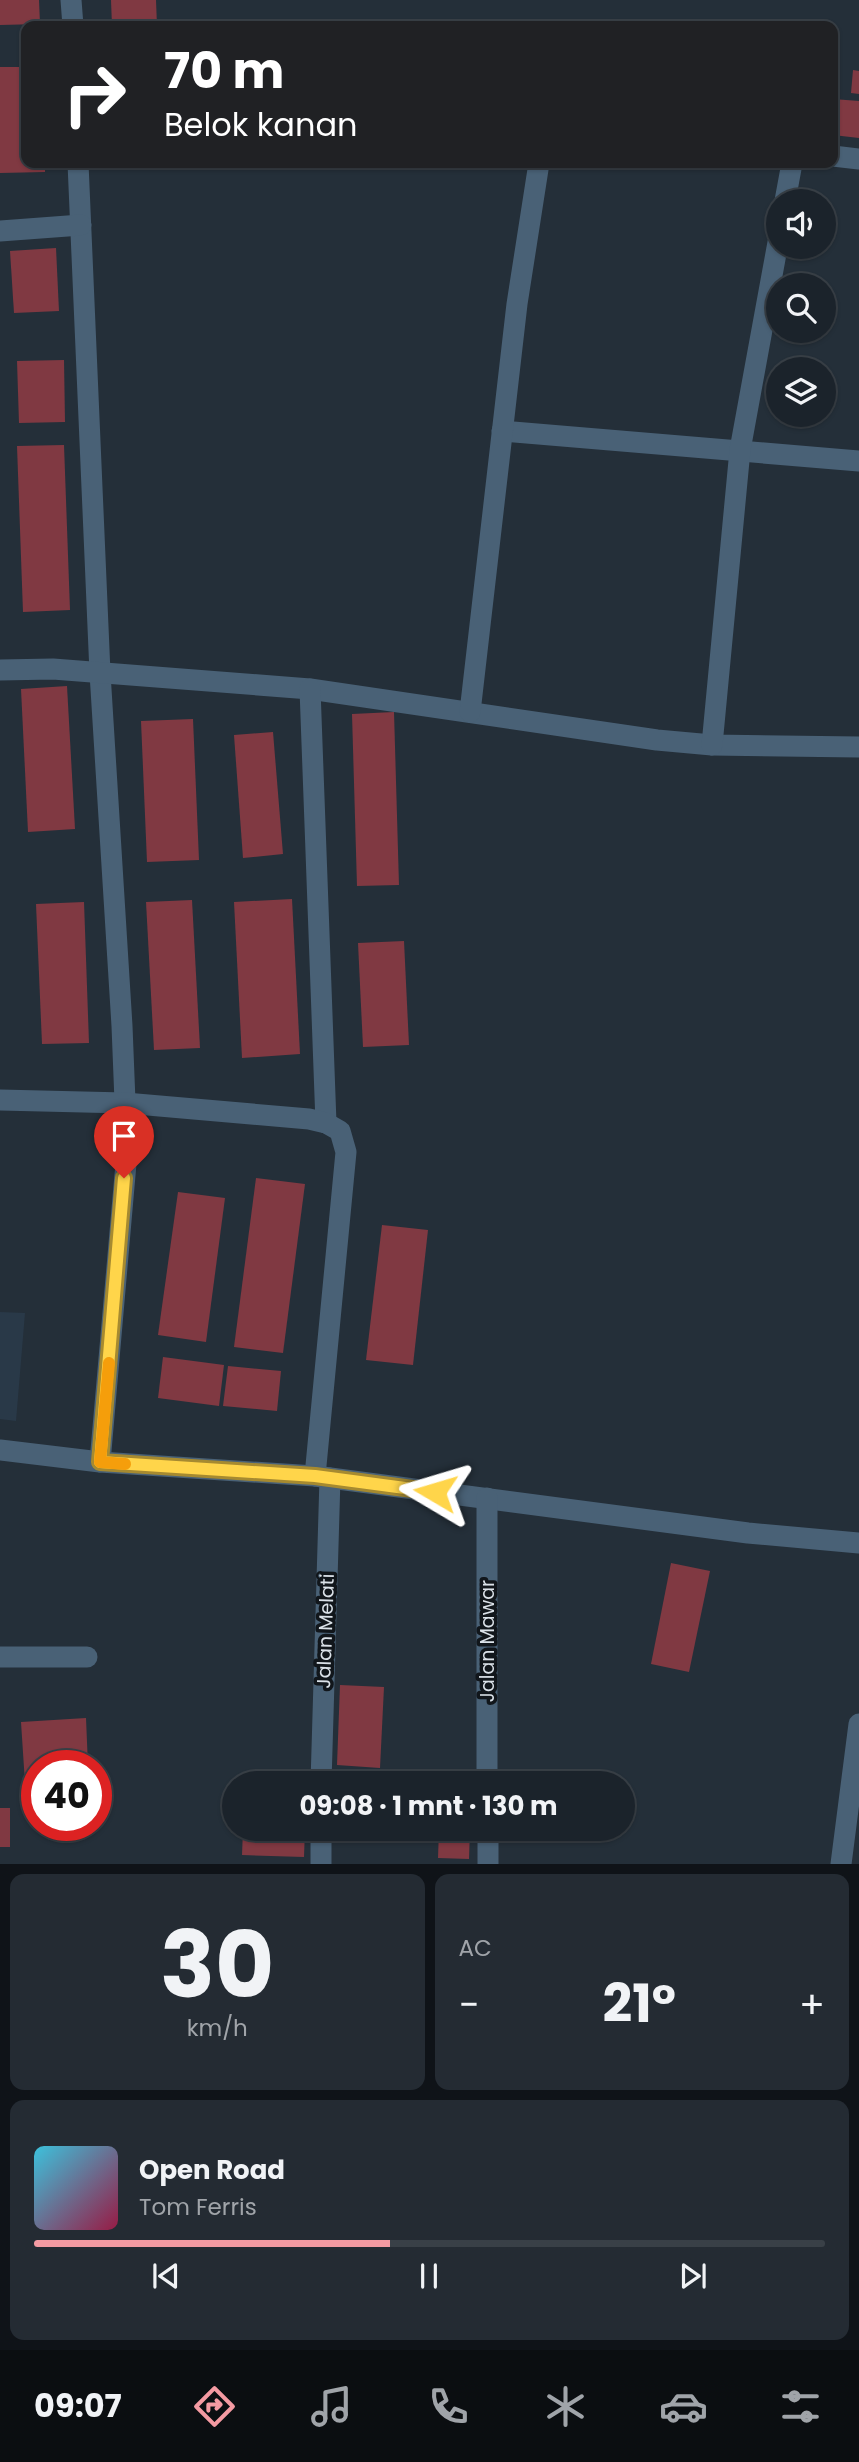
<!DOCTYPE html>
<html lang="id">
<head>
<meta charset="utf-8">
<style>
  :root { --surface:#1b232b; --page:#242b33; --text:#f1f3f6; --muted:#a0a4a9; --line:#394047; --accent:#f49aa2 }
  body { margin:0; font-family:Poppins,sans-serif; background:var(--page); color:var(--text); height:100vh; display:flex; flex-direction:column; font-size:26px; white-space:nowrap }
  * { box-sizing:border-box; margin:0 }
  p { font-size:23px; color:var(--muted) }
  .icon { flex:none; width:38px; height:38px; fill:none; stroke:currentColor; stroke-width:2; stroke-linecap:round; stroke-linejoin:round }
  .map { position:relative; height:1864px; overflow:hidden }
  .side { display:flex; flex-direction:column; gap:10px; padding:10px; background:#0f1318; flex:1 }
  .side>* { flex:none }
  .hud { position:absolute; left:21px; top:21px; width:817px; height:147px; border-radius:14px; box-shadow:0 2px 5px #0004,0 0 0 2px var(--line); background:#202124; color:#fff; overflow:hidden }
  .tools { position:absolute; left:766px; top:189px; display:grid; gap:14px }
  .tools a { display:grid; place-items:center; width:70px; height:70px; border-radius:50%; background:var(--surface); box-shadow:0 2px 5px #0004,0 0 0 2px var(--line); font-size:35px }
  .speed { position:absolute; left:21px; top:1750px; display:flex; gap:14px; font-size:35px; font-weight:700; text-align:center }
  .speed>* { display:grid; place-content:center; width:91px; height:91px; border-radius:50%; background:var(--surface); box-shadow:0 2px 5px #0004,0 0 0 2px var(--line); line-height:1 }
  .speed .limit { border:10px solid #d22; background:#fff; color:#111 }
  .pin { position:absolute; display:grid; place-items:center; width:60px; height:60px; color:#fff; margin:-72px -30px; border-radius:50% 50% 50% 0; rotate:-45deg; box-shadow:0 0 7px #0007 }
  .pin .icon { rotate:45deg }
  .me { position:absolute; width:77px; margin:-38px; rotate:277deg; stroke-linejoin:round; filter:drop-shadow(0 0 5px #0008) }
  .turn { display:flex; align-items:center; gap:24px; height:147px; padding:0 28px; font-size:32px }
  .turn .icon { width:91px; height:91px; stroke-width:2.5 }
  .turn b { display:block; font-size:49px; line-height:60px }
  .big { font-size:52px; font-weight:700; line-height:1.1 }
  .side .tile { flex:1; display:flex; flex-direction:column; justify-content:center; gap:10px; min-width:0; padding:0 24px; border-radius:14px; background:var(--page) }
  .side .dial { align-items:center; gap:0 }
  .dial b { font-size:91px; line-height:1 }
  .song { display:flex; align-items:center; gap:21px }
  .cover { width:84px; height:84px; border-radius:10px; background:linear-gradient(135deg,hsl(190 70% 55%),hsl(340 70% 35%)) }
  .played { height:7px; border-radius:4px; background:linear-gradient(90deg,var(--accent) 45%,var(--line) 45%) }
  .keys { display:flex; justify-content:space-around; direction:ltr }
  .heat { display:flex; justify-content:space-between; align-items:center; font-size:38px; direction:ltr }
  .side .tiles { flex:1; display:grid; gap:10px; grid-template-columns:1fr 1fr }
  .tile:last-child { grid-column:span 2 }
  .trip { position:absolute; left:222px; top:1771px; width:413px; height:70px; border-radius:35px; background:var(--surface); box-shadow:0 2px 5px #0004,0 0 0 2px var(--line); font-weight:700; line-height:70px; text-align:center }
  .tabs { display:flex; height:112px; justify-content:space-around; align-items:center; background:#0b0e11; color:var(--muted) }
  .tabs .icon { width:49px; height:49px }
  .tabs .active { color:var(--accent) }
  .tabs b { font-size:32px; color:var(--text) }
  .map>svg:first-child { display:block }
  .built { fill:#293948 }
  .building { fill:#803942 }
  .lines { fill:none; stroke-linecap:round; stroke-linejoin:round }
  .minor { stroke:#496176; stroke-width:21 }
  .route-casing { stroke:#a68a30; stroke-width:18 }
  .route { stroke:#ffd54a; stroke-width:12 }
  .slow { stroke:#f59e0b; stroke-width:12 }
  .labels { text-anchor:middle; stroke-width:7; stroke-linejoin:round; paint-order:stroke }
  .street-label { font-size:19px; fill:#dbe2e9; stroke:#11161b }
</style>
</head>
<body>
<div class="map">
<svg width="859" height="1864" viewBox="0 0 859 1864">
  <rect width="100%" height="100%" fill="#242f39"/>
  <path class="built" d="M0 1312 25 1313 16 1421 0 1419Z"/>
  <g class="building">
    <path d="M0 0H39L40 24 0 25Z"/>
    <path d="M111 0H156L157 26H112Z"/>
    <path d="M0 67H26V163H45V172L0 173Z"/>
    <path d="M853 70 859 71V94L851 93Z"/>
    <path d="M833 99 859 101V138L833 135Z"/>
    <path d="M56 248 59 311 14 313 10 251Z"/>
    <path d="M64 360 65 422 19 423 17 361Z"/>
    <path d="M64 445 70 610 23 612 17 446Z"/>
    <path d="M67 686 75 829 28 832 21 689Z"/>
    <path d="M394 712 399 885 357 886 352 714Z"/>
    <path d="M193 719 199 860 147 862 141 721Z"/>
    <path d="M273 732 283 854 243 858 234 735Z"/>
    <path d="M292 899 300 1054 242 1058 234 902Z"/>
    <path d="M192 900 200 1048 154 1050 146 902Z"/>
    <path d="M84 902 89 1043 42 1044 36 904Z"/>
    <path d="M404 941 409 1045 363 1047 358 943Z"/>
    <path d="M256 1178 305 1184 283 1353 234 1347Z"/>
    <path d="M178 1192 225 1198 206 1342 158 1335Z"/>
    <path d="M382 1225 428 1230 413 1365 366 1360Z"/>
    <path d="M163 1357 224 1365 219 1406 158 1398Z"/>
    <path d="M228 1366 281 1371 277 1411 223 1406Z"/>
    <path d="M671 1563 710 1571 689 1672 651 1664Z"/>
    <path d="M340 1685 384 1687 380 1768 337 1765Z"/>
    <path d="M86 1718 88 1766H37V1783H25L21 1722Z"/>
    <rect x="249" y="1778" width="57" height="5"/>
    <rect x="0" y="1808" width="10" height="39"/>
    <path d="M243 1829H305L304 1857 242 1855Z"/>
    <path d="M439 1829H470L469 1859 438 1858Z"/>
  </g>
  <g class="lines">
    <g class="minor">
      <path d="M71 0 73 26"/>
      <path d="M833 156 859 159"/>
      <path d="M78 163 100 673 122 1026 127 1152 100 1462"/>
      <path d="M785 201 792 163"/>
      <path d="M0 231 81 225"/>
      <path d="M502 431 859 461"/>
      <path d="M0 670 53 669 310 689 657 740 712 745 859 747"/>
      <path d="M310 689 326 1123"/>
      <path d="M470 712 517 304 539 163"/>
      <path d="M712 745 740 450 779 237"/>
      <path d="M0 1100 125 1103 309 1119 326 1123 340 1131 346 1152 315 1476"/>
      <path d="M0 1450 100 1462 315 1476 748 1533 859 1543"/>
      <path d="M487 1498V1783"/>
      <path d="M0 1657H87"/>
      <path d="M321 1783 330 1478"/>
      <path d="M321 1829V1864"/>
      <path d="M488 1829V1864"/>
      <path d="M841 1864 859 1724"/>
    </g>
  </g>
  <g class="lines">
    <g class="route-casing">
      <path id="route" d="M124 1178 100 1462 315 1476 435 1492"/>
    </g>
    <use href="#route" class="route"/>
    <path class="slow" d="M109 1363 100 1462 125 1464"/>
  </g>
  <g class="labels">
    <g class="street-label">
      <text transform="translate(325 1631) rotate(-88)" y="7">Jalan Melati</text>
      <text transform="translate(487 1641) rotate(-90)" y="7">Jalan Mawar</text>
    </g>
  </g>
</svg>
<div class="tools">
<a><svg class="icon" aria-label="sound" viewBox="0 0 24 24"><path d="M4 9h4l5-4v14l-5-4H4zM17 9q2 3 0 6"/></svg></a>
<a><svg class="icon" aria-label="search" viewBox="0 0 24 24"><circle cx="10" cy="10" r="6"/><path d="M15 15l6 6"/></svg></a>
<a><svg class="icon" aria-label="layers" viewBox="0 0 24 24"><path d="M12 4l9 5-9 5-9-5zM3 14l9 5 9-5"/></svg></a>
</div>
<div class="speed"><div class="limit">40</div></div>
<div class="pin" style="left:124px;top:1178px;background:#d93025"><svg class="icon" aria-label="arrive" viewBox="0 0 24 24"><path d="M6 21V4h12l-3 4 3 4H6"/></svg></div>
<svg class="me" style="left:435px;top:1492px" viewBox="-20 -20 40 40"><path d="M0-17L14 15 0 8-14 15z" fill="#ffd54a" stroke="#fff" stroke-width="4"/></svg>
<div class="trip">09:08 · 1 mnt · 130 m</div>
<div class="hud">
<div class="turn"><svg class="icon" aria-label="right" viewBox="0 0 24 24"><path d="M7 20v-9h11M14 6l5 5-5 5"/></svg><div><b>70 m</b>Belok kanan</div></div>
</div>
</div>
<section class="side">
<div class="tiles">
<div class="tile dial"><b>30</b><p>km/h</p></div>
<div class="tile"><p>AC</p>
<div class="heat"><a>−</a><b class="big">21°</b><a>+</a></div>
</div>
<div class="tile">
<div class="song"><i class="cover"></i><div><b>Open Road</b><p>Tom Ferris</p></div></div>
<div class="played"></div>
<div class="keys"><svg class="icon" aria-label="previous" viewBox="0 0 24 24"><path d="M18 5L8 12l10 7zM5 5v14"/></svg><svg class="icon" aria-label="pause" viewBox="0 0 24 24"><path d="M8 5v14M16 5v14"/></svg><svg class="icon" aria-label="next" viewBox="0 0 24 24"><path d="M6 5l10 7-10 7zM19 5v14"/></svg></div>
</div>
</div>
</section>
<nav class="tabs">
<b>09:07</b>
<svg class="icon active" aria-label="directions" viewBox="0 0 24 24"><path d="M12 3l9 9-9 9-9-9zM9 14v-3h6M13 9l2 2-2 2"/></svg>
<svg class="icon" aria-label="music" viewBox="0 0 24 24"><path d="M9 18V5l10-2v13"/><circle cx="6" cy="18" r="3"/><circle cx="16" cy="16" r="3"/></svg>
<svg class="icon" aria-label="phone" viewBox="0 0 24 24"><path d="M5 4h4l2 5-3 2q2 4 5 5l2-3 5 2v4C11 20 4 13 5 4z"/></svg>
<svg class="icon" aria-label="climate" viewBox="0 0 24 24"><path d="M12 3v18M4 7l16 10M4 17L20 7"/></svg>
<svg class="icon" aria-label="car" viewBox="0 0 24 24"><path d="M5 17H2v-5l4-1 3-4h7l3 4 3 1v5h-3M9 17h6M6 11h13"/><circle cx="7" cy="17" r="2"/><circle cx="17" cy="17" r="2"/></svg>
<svg class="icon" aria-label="filters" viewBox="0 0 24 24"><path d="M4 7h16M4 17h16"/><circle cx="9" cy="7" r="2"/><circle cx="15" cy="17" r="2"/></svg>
</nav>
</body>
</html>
